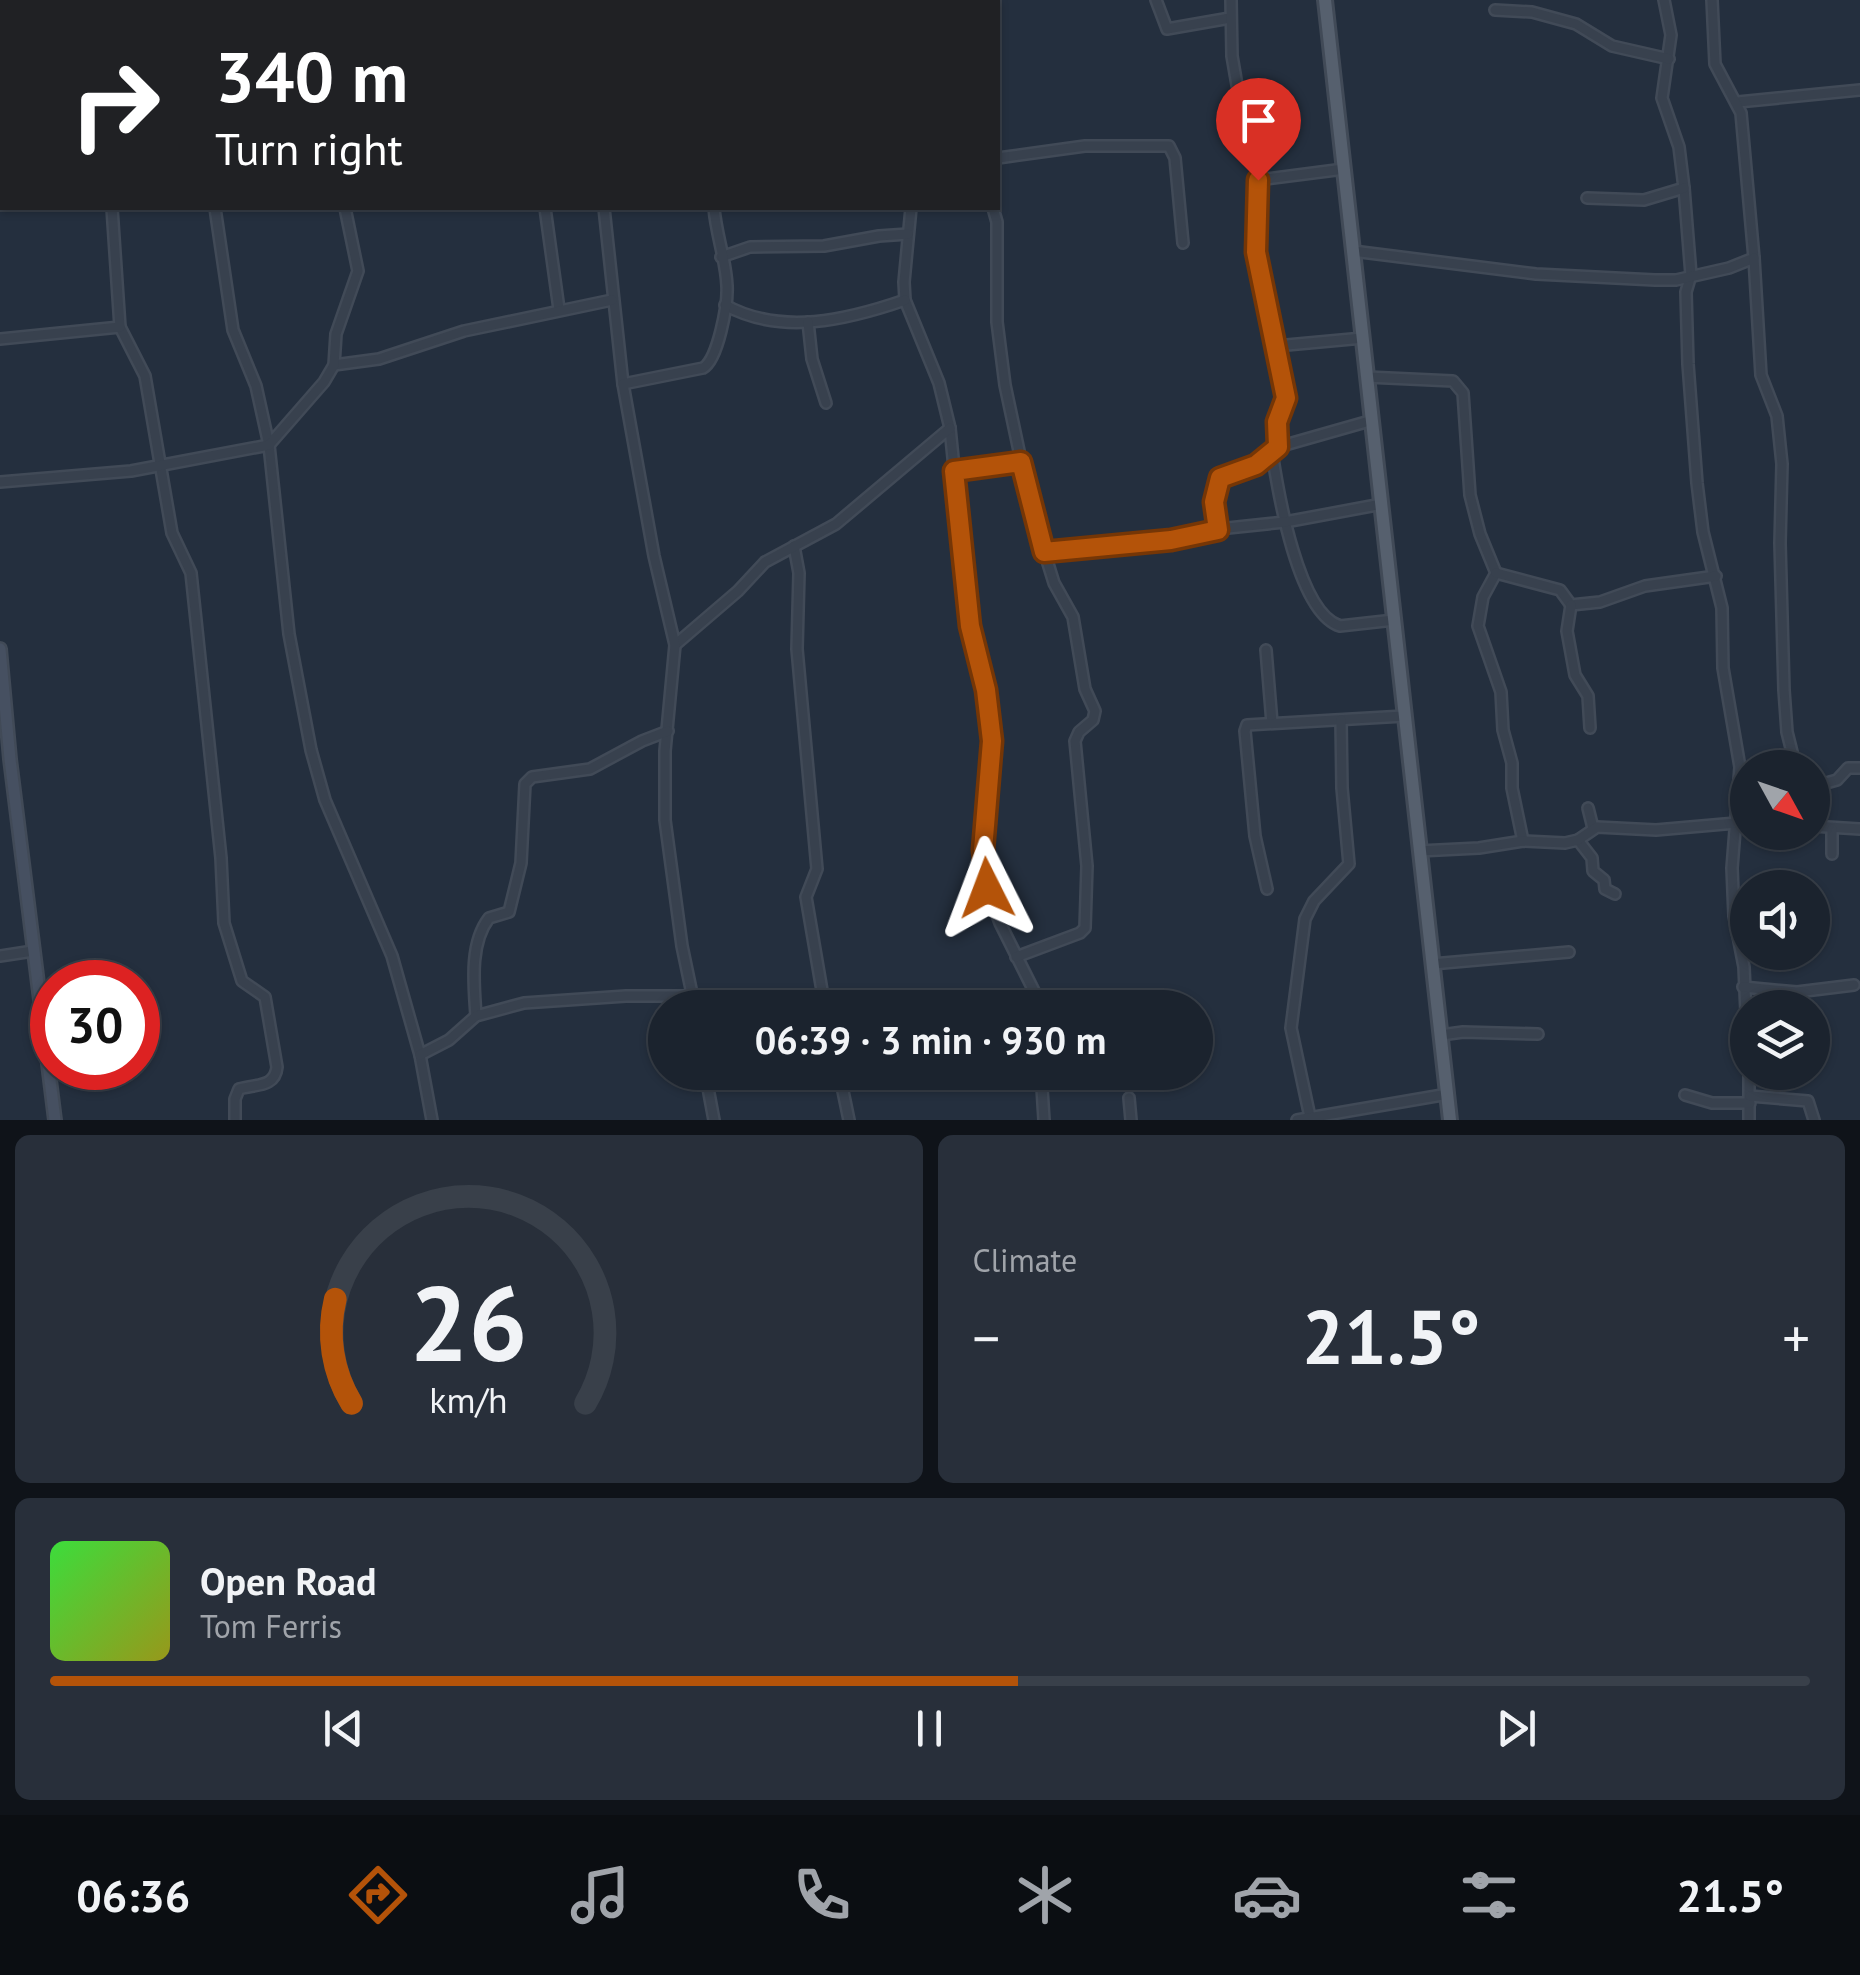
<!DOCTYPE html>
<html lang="en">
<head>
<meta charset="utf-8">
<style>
  :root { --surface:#1b232e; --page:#282f3a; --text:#f1f3f6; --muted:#a0a4aa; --line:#39404a; --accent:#b45309 }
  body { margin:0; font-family:"PT Sans",sans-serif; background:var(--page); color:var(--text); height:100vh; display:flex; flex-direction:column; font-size:38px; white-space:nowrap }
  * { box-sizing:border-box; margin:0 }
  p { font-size:32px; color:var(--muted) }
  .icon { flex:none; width:55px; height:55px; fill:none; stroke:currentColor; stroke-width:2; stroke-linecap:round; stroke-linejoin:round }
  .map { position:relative; height:1120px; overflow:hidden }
  .drawer { display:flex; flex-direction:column; gap:15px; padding:15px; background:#0f1319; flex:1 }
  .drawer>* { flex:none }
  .banner { position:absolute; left:0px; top:0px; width:1000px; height:210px; box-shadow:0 2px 8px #0004,0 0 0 2px var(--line); background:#202124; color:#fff; overflow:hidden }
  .needle { width:65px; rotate:130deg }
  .controls { position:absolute; left:1730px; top:750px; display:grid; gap:20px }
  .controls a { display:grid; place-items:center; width:100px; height:100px; border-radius:50%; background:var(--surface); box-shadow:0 2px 8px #0004,0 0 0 2px var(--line); font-size:50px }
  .speed { position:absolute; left:30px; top:960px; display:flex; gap:20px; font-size:50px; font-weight:700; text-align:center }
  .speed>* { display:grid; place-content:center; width:130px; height:130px; border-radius:50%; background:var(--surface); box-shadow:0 2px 8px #0004,0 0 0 2px var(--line); line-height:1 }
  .speed .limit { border:15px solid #d22; background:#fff; color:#111 }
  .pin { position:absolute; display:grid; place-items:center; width:85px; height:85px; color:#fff; margin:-102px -42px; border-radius:50% 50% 50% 0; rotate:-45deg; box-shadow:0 0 10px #0007 }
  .pin .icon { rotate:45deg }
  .me { position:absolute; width:110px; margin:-55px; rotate:357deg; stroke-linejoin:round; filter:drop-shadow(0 0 8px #0008) }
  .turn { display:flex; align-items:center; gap:35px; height:210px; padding:0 50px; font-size:45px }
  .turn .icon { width:130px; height:130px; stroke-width:2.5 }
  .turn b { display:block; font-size:70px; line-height:85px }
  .big { font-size:75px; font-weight:800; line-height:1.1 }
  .drawer .card { flex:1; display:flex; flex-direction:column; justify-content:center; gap:15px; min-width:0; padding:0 35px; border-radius:15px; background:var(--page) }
  .drawer .dial { align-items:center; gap:0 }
  .dial svg { height:260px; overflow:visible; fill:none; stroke:var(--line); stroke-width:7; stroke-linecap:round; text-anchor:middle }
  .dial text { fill:var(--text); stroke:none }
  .song { display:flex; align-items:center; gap:30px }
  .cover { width:120px; height:120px; border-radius:15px; background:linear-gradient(135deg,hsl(120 70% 55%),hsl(60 70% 35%)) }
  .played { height:10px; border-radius:5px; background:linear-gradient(90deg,var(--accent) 55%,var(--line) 55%) }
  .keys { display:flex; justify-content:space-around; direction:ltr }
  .heat { display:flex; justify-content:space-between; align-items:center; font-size:55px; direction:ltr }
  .drawer .tiles { flex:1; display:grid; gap:15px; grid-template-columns:1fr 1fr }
  .card:last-child { grid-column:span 2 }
  .trip { position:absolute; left:648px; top:990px; width:565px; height:100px; border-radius:50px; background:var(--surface); box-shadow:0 2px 8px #0004,0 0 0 2px var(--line); font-weight:800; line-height:100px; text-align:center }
  .menu { display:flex; height:160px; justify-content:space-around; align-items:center; background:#0b0e12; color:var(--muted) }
  .menu .icon { width:70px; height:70px }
  .menu .on { color:var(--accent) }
  .menu b { font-size:45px; color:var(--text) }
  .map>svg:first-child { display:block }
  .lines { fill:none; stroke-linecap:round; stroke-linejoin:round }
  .street-casing { stroke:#414a57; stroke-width:14 }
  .secondary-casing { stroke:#414a57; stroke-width:16 }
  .primary-casing { stroke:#414a57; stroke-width:18 }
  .street { stroke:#38414e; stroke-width:9 }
  .secondary { stroke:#465061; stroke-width:11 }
  .primary { stroke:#56606e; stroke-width:12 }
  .route-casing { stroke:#753606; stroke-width:25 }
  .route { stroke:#b45309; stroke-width:18 }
</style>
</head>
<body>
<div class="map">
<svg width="1860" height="1120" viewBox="0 0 1860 1120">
  <rect width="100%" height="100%" fill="#242f3e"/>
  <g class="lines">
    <g class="street-casing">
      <g id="street">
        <path d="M92 0V2"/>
        <path d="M185 0V2"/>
        <path d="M517 0V2"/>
        <path d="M576 0V2"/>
        <path d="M682 0V2"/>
        <path d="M815 0 816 2"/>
        <path d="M890 0V2"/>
        <path d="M975 0V2"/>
        <path d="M1156 0 1167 29 1230 18"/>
        <path d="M1231 0 1232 56 1237 85 1246 109 1258 180"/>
        <path d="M1664 0 1671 35 1662 98 1679 147 1684 188 1691 275 1686 292 1688 364 1697 483 1703 532 1722 608 1723 668 1740 767 1732 868 1734 916 1744 967 1748 1059"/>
        <path d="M314 2 315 0"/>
        <path d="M1495 10 1532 12 1576 24 1612 46 1669 59"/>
        <path d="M1738 102 1860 90"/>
        <path d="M0 157H2"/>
        <path d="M998 158 1085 146H1169L1175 158 1183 243"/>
        <path d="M1587 198 1644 200 1684 188"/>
        <path d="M215 208 233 330 256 386 269 445 289 634 311 750 325 800 392 956 420 1055 432 1120"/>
        <path d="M545 208 559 309"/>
        <path d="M604 208 623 384"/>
        <path d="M911 208 904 282 905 300 939 383 950 428 970 626 986 690 992 741 983 850 987 888 1000 923 1036 995 1038 1008"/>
        <path d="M993 208 997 222V322L1005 385 1032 512 1054 583 1073 617 1085 689 1095 711 1093 720 1079 732 1075 741 1087 866 1085 928 1080 933 1016 957"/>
        <path d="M1353 251 1536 274 1655 280H1676L1729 268 1754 258 1741 113 1715 64 1712 0"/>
        <path d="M721 257 750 247 824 246 879 236 908 234"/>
        <path d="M1754 258 1761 375 1777 416 1782 464 1780 543 1784 690 1787 732 1796 768"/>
        <path d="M725 305C781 336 847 320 905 300"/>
        <path d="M808 322 812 359 826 403"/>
        <path d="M120 327 145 376 172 533 191 573 221 858 224 923 242 981 265 997 277 1067C275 1088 255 1084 239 1089L235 1099V1120"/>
        <path d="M0 339 120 327 112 208"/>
        <path d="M1276 346 1363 338"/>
        <path d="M334 365 379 359 464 331 612 300"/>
        <path d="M1367 377 1453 381 1463 393 1470 495 1480 534 1496 573 1483 597 1478 626 1501 692 1503 730 1512 763V788L1523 841"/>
        <path d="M1278 447 1277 418 1285 398 1257 252 1258 180 1344 169"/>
        <path d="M1272 452C1278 492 1298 613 1340 626L1394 620"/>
        <path d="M953 471 1021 463"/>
        <path d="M0 482 131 471 269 445 324 382 334 365 336 334 358 271 345 208"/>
        <path d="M1218 530 1214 502 1219 478 1257 465 1278 447 1373 420"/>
        <path d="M794 546 799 573 797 649 817 869 806 897 825 1008"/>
        <path d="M1045 553 1171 540 1228 528 1285 522 1382 504"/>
        <path d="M1496 573 1560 590 1571 605 1600 602 1645 586 1716 576"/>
        <path d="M1571 605 1567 631 1575 675 1588 696 1590 728"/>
        <path d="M675 645 738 591 765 562 836 524 950 428"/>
        <path d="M1266 650 1272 723"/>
        <path d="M1812 787 1837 780 1848 768H1860"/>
        <path d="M1588 808 1593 828"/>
        <path d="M1812 826 1860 829"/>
        <path d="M1832 829V854"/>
        <path d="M1578 840 1592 858 1593 871 1604 880 1605 889 1615 894"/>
        <path d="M1419 851 1479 848 1523 841 1565 843 1578 840 1597 827 1656 830 1736 823"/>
        <path d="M1267 889 1255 836 1245 731 1247 725 1404 716"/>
        <path d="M0 956 33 951"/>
        <path d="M1432 964 1569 952"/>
        <path d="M1743 987 1797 992 1854 985"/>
        <path d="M695 1008 682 946 665 820V751L675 645 654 556 623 384 703 368C718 360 728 304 727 286 726 260 716 234 714 208"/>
        <path d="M476 1016C474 985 469 944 489 918L509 912 521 863 525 784 532 777 590 769 642 741 668 731"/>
        <path d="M1441 1035 1463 1032 1538 1034"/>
        <path d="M420 1055 449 1040 476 1016 524 1003 626 996H691"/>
        <path d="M705 1072 714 1120"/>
        <path d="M839 1072 849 1120"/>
        <path d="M1041 1072 1044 1120"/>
        <path d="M1749 1072V1120"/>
        <path d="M1685 1095 1712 1103H1750"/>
        <path d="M1750 1096 1808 1101 1814 1120"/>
        <path d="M1129 1098 1131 1120"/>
        <path d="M1310 1117 1291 1028 1305 919 1314 901 1349 864 1342 788 1341 720"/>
        <path d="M1297 1120 1448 1094"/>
      </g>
    </g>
    <g class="secondary-casing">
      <path id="secondary" d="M0 649 10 759 55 1120"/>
    </g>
    <g class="primary-casing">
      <path id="primary" d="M1325 0 1450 1120"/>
    </g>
    <use href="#street" class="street"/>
    <use href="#secondary" class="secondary"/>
    <use href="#primary" class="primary"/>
  </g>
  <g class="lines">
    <g class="route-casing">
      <path id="route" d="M987 888 983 850 992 741 986 690 970 626 954 471 1021 462 1044 552 1171 540 1218 530 1214 502 1220 478 1256 465 1278 447 1277 422 1286 398 1256 252 1258 180"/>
    </g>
    <use href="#route" class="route"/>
  </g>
</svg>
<div class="controls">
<a><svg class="needle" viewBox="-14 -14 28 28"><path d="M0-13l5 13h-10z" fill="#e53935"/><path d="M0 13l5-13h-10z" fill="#a0a4aa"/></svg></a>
<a><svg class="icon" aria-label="sound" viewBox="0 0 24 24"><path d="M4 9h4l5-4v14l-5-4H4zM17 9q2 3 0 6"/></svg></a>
<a><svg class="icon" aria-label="layers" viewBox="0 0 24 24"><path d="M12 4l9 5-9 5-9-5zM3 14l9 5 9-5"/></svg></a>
</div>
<div class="speed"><div class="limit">30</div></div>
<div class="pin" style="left:1258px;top:180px;background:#d93025"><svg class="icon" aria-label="arrive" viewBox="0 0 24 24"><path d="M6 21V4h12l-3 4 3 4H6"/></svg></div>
<svg class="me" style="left:987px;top:888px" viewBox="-20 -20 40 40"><path d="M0-17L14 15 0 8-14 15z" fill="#b45309" stroke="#fff" stroke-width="4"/></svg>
<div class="trip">06:39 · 3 min · 930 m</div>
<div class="banner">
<div class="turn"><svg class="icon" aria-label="right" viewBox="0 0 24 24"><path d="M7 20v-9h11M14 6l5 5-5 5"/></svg><div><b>340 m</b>Turn right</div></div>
</div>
</div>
<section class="drawer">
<div class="tiles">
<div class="card dial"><svg viewBox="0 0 100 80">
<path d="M14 69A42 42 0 1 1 86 69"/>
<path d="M14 69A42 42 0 0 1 9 37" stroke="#b45309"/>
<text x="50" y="56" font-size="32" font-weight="700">26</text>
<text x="50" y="72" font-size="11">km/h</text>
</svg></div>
<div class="card"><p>Climate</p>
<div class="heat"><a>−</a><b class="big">21.5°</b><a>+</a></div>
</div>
<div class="card">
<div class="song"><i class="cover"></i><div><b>Open Road</b><p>Tom Ferris</p></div></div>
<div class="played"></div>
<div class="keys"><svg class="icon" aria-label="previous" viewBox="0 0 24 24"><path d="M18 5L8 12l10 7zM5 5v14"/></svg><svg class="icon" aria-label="pause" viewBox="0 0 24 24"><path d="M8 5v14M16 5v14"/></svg><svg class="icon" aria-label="next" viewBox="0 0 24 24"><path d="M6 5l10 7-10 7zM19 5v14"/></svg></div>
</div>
</div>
</section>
<nav class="menu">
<b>06:36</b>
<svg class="icon on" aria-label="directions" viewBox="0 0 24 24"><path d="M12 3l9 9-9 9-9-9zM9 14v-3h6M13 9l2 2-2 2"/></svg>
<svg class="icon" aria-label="music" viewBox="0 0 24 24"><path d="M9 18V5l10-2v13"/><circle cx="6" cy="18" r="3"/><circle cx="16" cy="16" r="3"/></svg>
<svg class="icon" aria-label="phone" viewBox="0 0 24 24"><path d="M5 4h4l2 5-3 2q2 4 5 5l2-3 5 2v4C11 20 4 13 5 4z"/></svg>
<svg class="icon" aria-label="climate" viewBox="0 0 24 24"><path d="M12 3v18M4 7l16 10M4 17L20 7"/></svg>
<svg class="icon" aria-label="car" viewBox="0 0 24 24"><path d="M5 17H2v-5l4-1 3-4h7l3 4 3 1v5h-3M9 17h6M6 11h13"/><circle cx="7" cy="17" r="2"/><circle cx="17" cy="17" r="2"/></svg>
<svg class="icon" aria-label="filters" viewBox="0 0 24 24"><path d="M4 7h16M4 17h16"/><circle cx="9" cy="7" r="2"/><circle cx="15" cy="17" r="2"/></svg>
<b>21.5°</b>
</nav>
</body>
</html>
